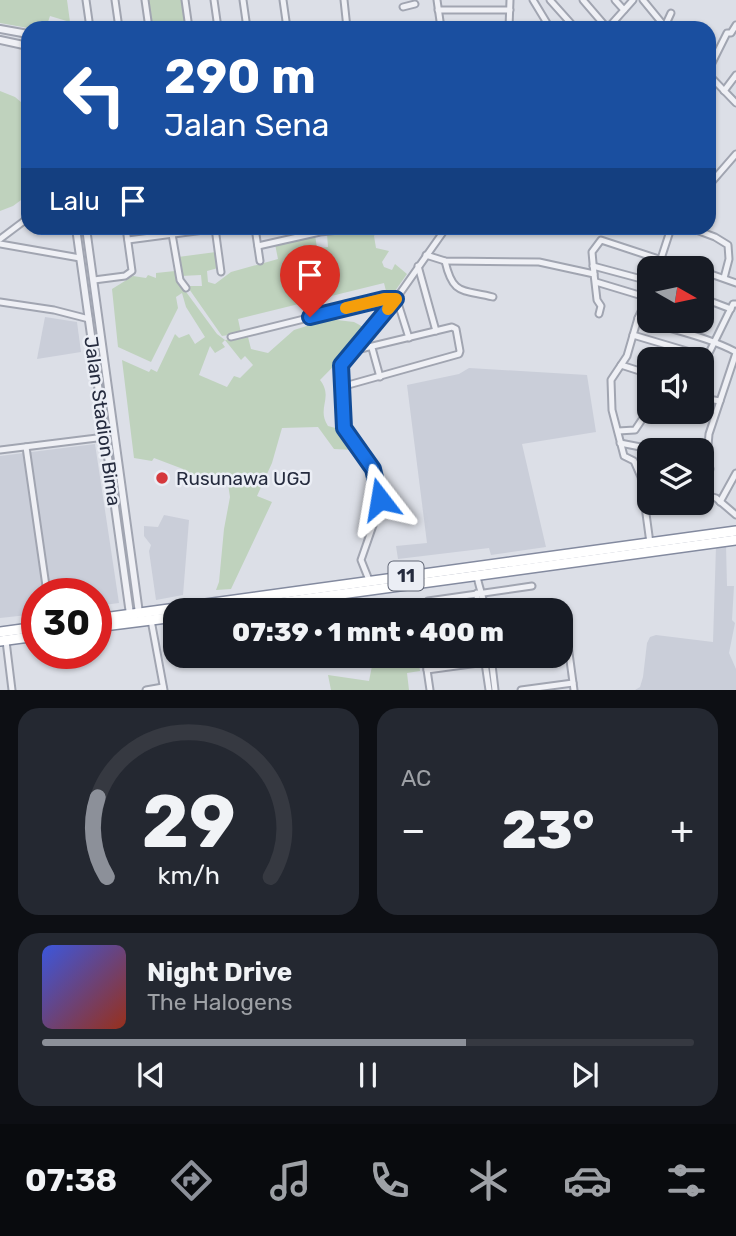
<!DOCTYPE html>
<html lang="id">
<head>
<meta charset="utf-8">
<style>
  :root { --surface:#171b24; --page:#242831; --text:#f1f3f6; --muted:#9ea1a6; --line:#363941; --accent:#8c9099 }
  body { margin:0; font-family:Rubik,sans-serif; background:var(--page); color:var(--text); height:100vh; display:flex; flex-direction:column; font-size:26px; white-space:nowrap }
  * { box-sizing:border-box; margin:0 }
  p { font-size:23px; color:var(--muted) }
  .icon { flex:none; width:38px; height:38px; fill:none; stroke:currentColor; stroke-width:2; stroke-linecap:round; stroke-linejoin:round }
  .map { position:relative; height:690px; overflow:hidden }
  .side { display:flex; flex-direction:column; gap:18px; padding:18px; background:#0d0f14; flex:1 }
  .side>* { flex:none }
  .hud { position:absolute; left:21px; top:21px; width:695px; height:214px; border-radius:21px; box-shadow:0 2px 5px #0004; background:#1a4fa0; color:#fff; overflow:hidden }
  .needle { width:46px; rotate:99deg }
  .fabs { position:absolute; left:637px; top:256px; display:grid; gap:14px }
  .fabs a { display:grid; place-items:center; width:77px; height:77px; border-radius:14px; background:var(--surface); box-shadow:0 2px 5px #0004; font-size:35px }
  .speed { position:absolute; left:21px; top:578px; display:flex; gap:14px; font-size:35px; font-weight:700; text-align:center }
  .speed>* { display:grid; place-content:center; width:91px; height:91px; border-radius:50%; background:var(--surface); box-shadow:0 2px 5px #0004; line-height:1 }
  .speed .limit { border:10px solid #d22; background:#fff; color:#111 }
  .pin { position:absolute; display:grid; place-items:center; width:60px; height:60px; color:#fff; margin:-72px -30px; border-radius:50% 50% 50% 0; rotate:-45deg; box-shadow:0 0 7px #0007 }
  .pin .icon { rotate:45deg }
  .me { position:absolute; width:77px; margin:-38px; rotate:346deg; stroke-linejoin:round; filter:drop-shadow(0 0 5px #0008) }
  .turn { display:flex; align-items:center; gap:24px; height:147px; padding:0 28px; font-size:32px }
  .turn .icon { width:91px; height:91px; stroke-width:2.5 }
  .turn b { display:block; font-size:49px; line-height:60px }
  .then { display:flex; align-items:center; height:66px; padding:0 28px; background:#0003; gap:14px; font-size:26px }
  .big { font-size:52px; font-weight:800; line-height:1.1 }
  .side .card { flex:1; display:flex; flex-direction:column; justify-content:center; gap:10px; min-width:0; padding:0 24px; border-radius:21px; background:var(--page) }
  .side .dial { align-items:center; gap:0 }
  .dial svg { height:182px; overflow:visible; fill:none; stroke:var(--line); stroke-width:7; stroke-linecap:round; text-anchor:middle }
  .dial text { fill:var(--text); stroke:none }
  .song { display:flex; align-items:center; gap:21px }
  .cover { width:84px; height:84px; border-radius:10px; background:linear-gradient(135deg,hsl(230 70% 55%),hsl(10 70% 35%)) }
  .played { height:7px; border-radius:4px; background:linear-gradient(90deg,var(--accent) 65%,var(--line) 65%) }
  .keys { display:flex; justify-content:space-around; direction:ltr }
  .heat { display:flex; justify-content:space-between; align-items:center; font-size:38px; direction:ltr }
  .side .tiles { flex:1; display:grid; gap:18px; grid-template-columns:1fr 1fr }
  .card:last-child { grid-column:span 2 }
  .trip { position:absolute; left:163px; top:598px; width:410px; height:70px; border-radius:21px; background:var(--surface); box-shadow:0 2px 5px #0004; font-weight:800; line-height:70px; text-align:center }
  .dock { display:flex; height:112px; justify-content:space-around; align-items:center; background:#090b0e; color:var(--muted) }
  .dock .icon { width:49px; height:49px }
  .dock .active { color:var(--accent) }
  .dock b { font-size:32px; color:var(--text) }
  .map>svg:first-child { display:block }
  .built { fill:#caced9 }
  .green { fill:#bfd2bd; fill-rule:evenodd }
  .lines { fill:none; stroke-linecap:round; stroke-linejoin:round }
  .minor-casing { stroke:#a1a5b1; stroke-width:9 }
  .tertiary-casing { stroke:#a1a5b1; stroke-width:10 }
  .trunk-casing { stroke:#838a9f; stroke-width:12 }
  .minor { stroke:#eff0f5; stroke-width:5 }
  .tertiary { stroke:#eff0f5; stroke-width:6 }
  .trunk { stroke:#fff; stroke-width:9 }
  .route-casing { stroke:#114b97; stroke-width:18 }
  .route { stroke:#1a73e8; stroke-width:12 }
  .slow { stroke:#f59e0b; stroke-width:12 }
  .poi-dot { fill:#d5383c; stroke:#ebeef5; stroke-width:2.5 }
  .labels { text-anchor:middle; stroke-width:5; stroke-linejoin:round; paint-order:stroke }
  .shield { fill:#ebeef5; stroke:#606675; stroke-width:2 }
  .shield-label { font-size:18px; font-weight:bold; fill:#252b3e }
  .street-label { font-size:19px; fill:#252b3e; stroke:#ebeef5 }
  .poi-label { font-size:19px; fill:#252b3e; stroke:#ebeef5; text-anchor:start }
</style>
</head>
<body>
<div class="map">
<svg width="736" height="690" viewBox="0 0 736 690">
  <rect width="100%" height="100%" fill="#dcdfe7"/>
  <g class="built">
    <path d="M45 317 77 322 81 352 37 359Z"/>
    <path d="M469 368 587 375 596 432 522 444 546 547 491 555 489 548 398 559 396 546 427 543 407 385 459 374Z"/>
    <path d="M95 444 119 603 96 606V593H37V614L0 618V456Z"/>
    <path d="M164 515 189 520 183 595 156 600 149 551 151 545 144 536V526L158 527Z"/>
    <path d="M726 545 727 586H734L732 620 735 623 729 653 736 669V690H635L640 687 643 677 647 643 650 637 656 635 713 642 716 546Z"/>
  </g>
  <g class="green">
    <path d="M0 0H67L70 22 50 16 46 28H28L0 23Z"/>
    <path d="M148 0H182L186 26 152 28Z"/>
    <path d="M0 91 15 97 28 108V195L13 206 0 211Z"/>
    <path d="M358 228H379L374 236 376 248 389 251 382 262 384 267 392 270 395 264 407 274 395 291 387 295 384 283 238 319 241 333 222 336 187 286H202L201 275 181 276 178 257 216 252 218 268 207 271 208 282 215 284 231 272 278 259 275 244 315 235 317 248 328 247 327 234 358 229Z"/>
    <path d="M175 271 178 281 217 334 225 340 248 337 251 349 268 353 294 330 313 324 312 318 335 313 337 320 354 322 369 330 320 380C334 398 316 408 328 426L343 430 344 440 355 450 334 449 318 427 282 428 272 463 257 496 272 502 231 589 216 590 219 582 224 529 230 497 227 477 212 474 210 482 180 477 183 469 154 458 152 461 134 458 122 360 149 372 151 369 157 372 175 334 179 338 189 334 195 344 205 337 186 307 182 293 176 297 178 308 151 362 118 347 112 289 133 276 146 278 148 275 156 278V273ZM225 340 241 360 245 356 253 365 240 378 234 376 227 387 199 375 210 346 215 353 225 347 222 343Z"/>
    <path d="M374 656H418L420 671 407 673 409 690H331L328 675 369 681Z"/>
  </g>
  <g class="lines">
    <g class="minor-casing">
      <g id="minor">
        <path d="M86 0 90 28"/>
        <path d="M115 0 119 28"/>
        <path d="M145 0 149 28"/>
        <path d="M185 0 189 28"/>
        <path d="M214 0 218 28"/>
        <path d="M243 0 247 28"/>
        <path d="M283 0 287 28"/>
        <path d="M344 0 347 28"/>
        <path d="M437 0 441 28"/>
        <path d="M533 0 550 28"/>
        <path d="M550 0 575 28"/>
        <path d="M583 0 607 28"/>
        <path d="M615 0 624 10"/>
        <path d="M643 0 666 28"/>
        <path d="M403 7 415 4"/>
        <path d="M438 10H510"/>
        <path d="M665 26 671 13"/>
        <path d="M509 28 510 0"/>
        <path d="M608 28 633 0"/>
        <path d="M709 69 727 33H731L736 25"/>
        <path d="M709 75 736 103"/>
        <path d="M724 91 736 75"/>
        <path d="M709 185 736 154"/>
        <path d="M215 228 221 272"/>
        <path d="M255 228 260 261"/>
        <path d="M490 228 507 230 520 228"/>
        <path d="M691 228 715 237 728 245 729 259 724 278"/>
        <path d="M172 234 180 280 186 288"/>
        <path d="M0 239 28 218"/>
        <path d="M128 240 219 228"/>
        <path d="M0 244 80 258"/>
        <path d="M258 246 320 232 349 229"/>
        <path d="M426 255 445 261 539 262 594 274 597 300 601 306 599 314"/>
        <path d="M445 261C453 296 462 289 493 297"/>
        <path d="M418 266 436 331"/>
        <path d="M593 266 649 281"/>
        <path d="M658 268 671 228"/>
        <path d="M702 271 736 283"/>
        <path d="M594 274 592 252 601 240 686 268"/>
        <path d="M94 280 125 276 132 271 126 228"/>
        <path d="M596 282 649 298"/>
        <path d="M649 294 638 318 627 356 611 380 612 410 624 456 634 461 641 477 650 543"/>
        <path d="M702 298 731 309"/>
        <path d="M0 302 54 310 89 319"/>
        <path d="M638 318C670 330 706 336 736 352"/>
        <path d="M633 335 707 357 733 304H736"/>
        <path d="M231 337 389 298 397 300 409 338"/>
        <path d="M372 348 380 377"/>
        <path d="M621 365 649 374"/>
        <path d="M341 387 459 354 460 351 456 329 452 327 352 351"/>
        <path d="M702 398 720 401"/>
        <path d="M618 431 635 430 647 412"/>
        <path d="M620 443 656 450"/>
        <path d="M26 447 47 593"/>
        <path d="M0 450 105 437"/>
        <path d="M702 494 716 498 736 515"/>
        <path d="M704 494 710 469 707 458 709 434 736 353"/>
        <path d="M720 502 736 473"/>
        <path d="M477 576C479 588 484 598 485 611"/>
        <path d="M369 580 361 560 378 511 380 492 369 461 344 428 341 365 396 299 446 228"/>
        <path d="M477 593 478 611"/>
        <path d="M428 601 532 586"/>
        <path d="M151 620 164 690"/>
        <path d="M560 621 565 623 574 690"/>
        <path d="M6 641 12 690"/>
        <path d="M425 656 430 690"/>
        <path d="M484 656 489 690"/>
        <path d="M491 656 495 690"/>
        <path d="M427 670 529 656"/>
        <path d="M146 690 163 687"/>
        <path d="M521 690 573 683"/>
      </g>
    </g>
    <g class="tertiary-casing">
      <g id="tertiary">
        <path d="M0 29 28 34"/>
        <path d="M0 40 28 46"/>
        <path d="M76 228 130 614"/>
        <path d="M86 228 139 613"/>
      </g>
    </g>
    <g class="trunk-casing">
      <g id="trunk">
        <path d="M218 611 736 540"/>
        <path d="M96 619 736 531"/>
        <path d="M96 627 175 617"/>
        <path d="M0 632 37 627"/>
        <path d="M0 641 37 636"/>
      </g>
    </g>
    <use href="#minor" class="minor"/>
    <use href="#tertiary" class="tertiary"/>
    <use href="#trunk" class="trunk"/>
  </g>
  <g class="lines">
    <g class="route-casing">
      <path id="route" d="M310 317 384 299H396L341 365 344 428 373 469 380 499"/>
    </g>
    <use href="#route" class="route"/>
    <path class="slow" d="M346 308 384 299H396L388 309"/>
  </g>
  <circle class="poi-dot" cx="162" cy="478" r="7"/>
  <g class="labels">
    <rect class="shield" x="388.5" y="561.5" width="35" height="29" rx="5"/>
    <g class="shield-label">
      <text x="406" y="582">11</text>
    </g>
    <g class="street-label">
      <text transform="translate(103 421) rotate(82)" y="7">Jalan Stadion Bima</text>
    </g>
    <g class="poi-label">
      <text x="176" y="485">Rusunawa UGJ</text>
    </g>
  </g>
</svg>
<div class="fabs">
<a><svg class="needle" viewBox="-14 -14 28 28"><path d="M0-13l5 13h-10z" fill="#e53935"/><path d="M0 13l5-13h-10z" fill="#9ea1a6"/></svg></a>
<a><svg class="icon" aria-label="sound" viewBox="0 0 24 24"><path d="M4 9h4l5-4v14l-5-4H4zM17 9q2 3 0 6"/></svg></a>
<a><svg class="icon" aria-label="layers" viewBox="0 0 24 24"><path d="M12 4l9 5-9 5-9-5zM3 14l9 5 9-5"/></svg></a>
</div>
<div class="speed"><div class="limit">30</div></div>
<div class="pin" style="left:310px;top:317px;background:#d93025"><svg class="icon" aria-label="arrive" viewBox="0 0 24 24"><path d="M6 21V4h12l-3 4 3 4H6"/></svg></div>
<svg class="me" style="left:380px;top:499px" viewBox="-20 -20 40 40"><path d="M0-17L14 15 0 8-14 15z" fill="#1a73e8" stroke="#fff" stroke-width="4"/></svg>
<div class="trip">07:39 · 1 mnt · 400 m</div>
<div class="hud">
<div class="turn"><svg class="icon" aria-label="left" viewBox="0 0 24 24"><path d="M17 20v-9H6M10 6l-5 5 5 5"/></svg><div><b>290 m</b>Jalan Sena</div></div>
<div class="then">Lalu<svg class="icon" aria-label="arrive" viewBox="0 0 24 24"><path d="M6 21V4h12l-3 4 3 4H6"/></svg></div>
</div>
</div>
<section class="side">
<div class="tiles">
<div class="card dial"><svg viewBox="0 0 100 80">
<path d="M14 69A42 42 0 1 1 86 69"/>
<path d="M14 69A42 42 0 0 1 10 34" stroke="#8c9099"/>
<text x="50" y="56" font-size="32" font-weight="700">29</text>
<text x="50" y="72" font-size="11">km/h</text>
</svg></div>
<div class="card"><p>AC</p>
<div class="heat"><a>−</a><b class="big">23°</b><a>+</a></div>
</div>
<div class="card">
<div class="song"><i class="cover"></i><div><b>Night Drive</b><p>The Halogens</p></div></div>
<div class="played"></div>
<div class="keys"><svg class="icon" aria-label="previous" viewBox="0 0 24 24"><path d="M18 5L8 12l10 7zM5 5v14"/></svg><svg class="icon" aria-label="pause" viewBox="0 0 24 24"><path d="M8 5v14M16 5v14"/></svg><svg class="icon" aria-label="next" viewBox="0 0 24 24"><path d="M6 5l10 7-10 7zM19 5v14"/></svg></div>
</div>
</div>
</section>
<nav class="dock">
<b>07:38</b>
<svg class="icon active" aria-label="directions" viewBox="0 0 24 24"><path d="M12 3l9 9-9 9-9-9zM9 14v-3h6M13 9l2 2-2 2"/></svg>
<svg class="icon" aria-label="music" viewBox="0 0 24 24"><path d="M9 18V5l10-2v13"/><circle cx="6" cy="18" r="3"/><circle cx="16" cy="16" r="3"/></svg>
<svg class="icon" aria-label="phone" viewBox="0 0 24 24"><path d="M5 4h4l2 5-3 2q2 4 5 5l2-3 5 2v4C11 20 4 13 5 4z"/></svg>
<svg class="icon" aria-label="climate" viewBox="0 0 24 24"><path d="M12 3v18M4 7l16 10M4 17L20 7"/></svg>
<svg class="icon" aria-label="car" viewBox="0 0 24 24"><path d="M5 17H2v-5l4-1 3-4h7l3 4 3 1v5h-3M9 17h6M6 11h13"/><circle cx="7" cy="17" r="2"/><circle cx="17" cy="17" r="2"/></svg>
<svg class="icon" aria-label="filters" viewBox="0 0 24 24"><path d="M4 7h16M4 17h16"/><circle cx="9" cy="7" r="2"/><circle cx="15" cy="17" r="2"/></svg>
</nav>
</body>
</html>
